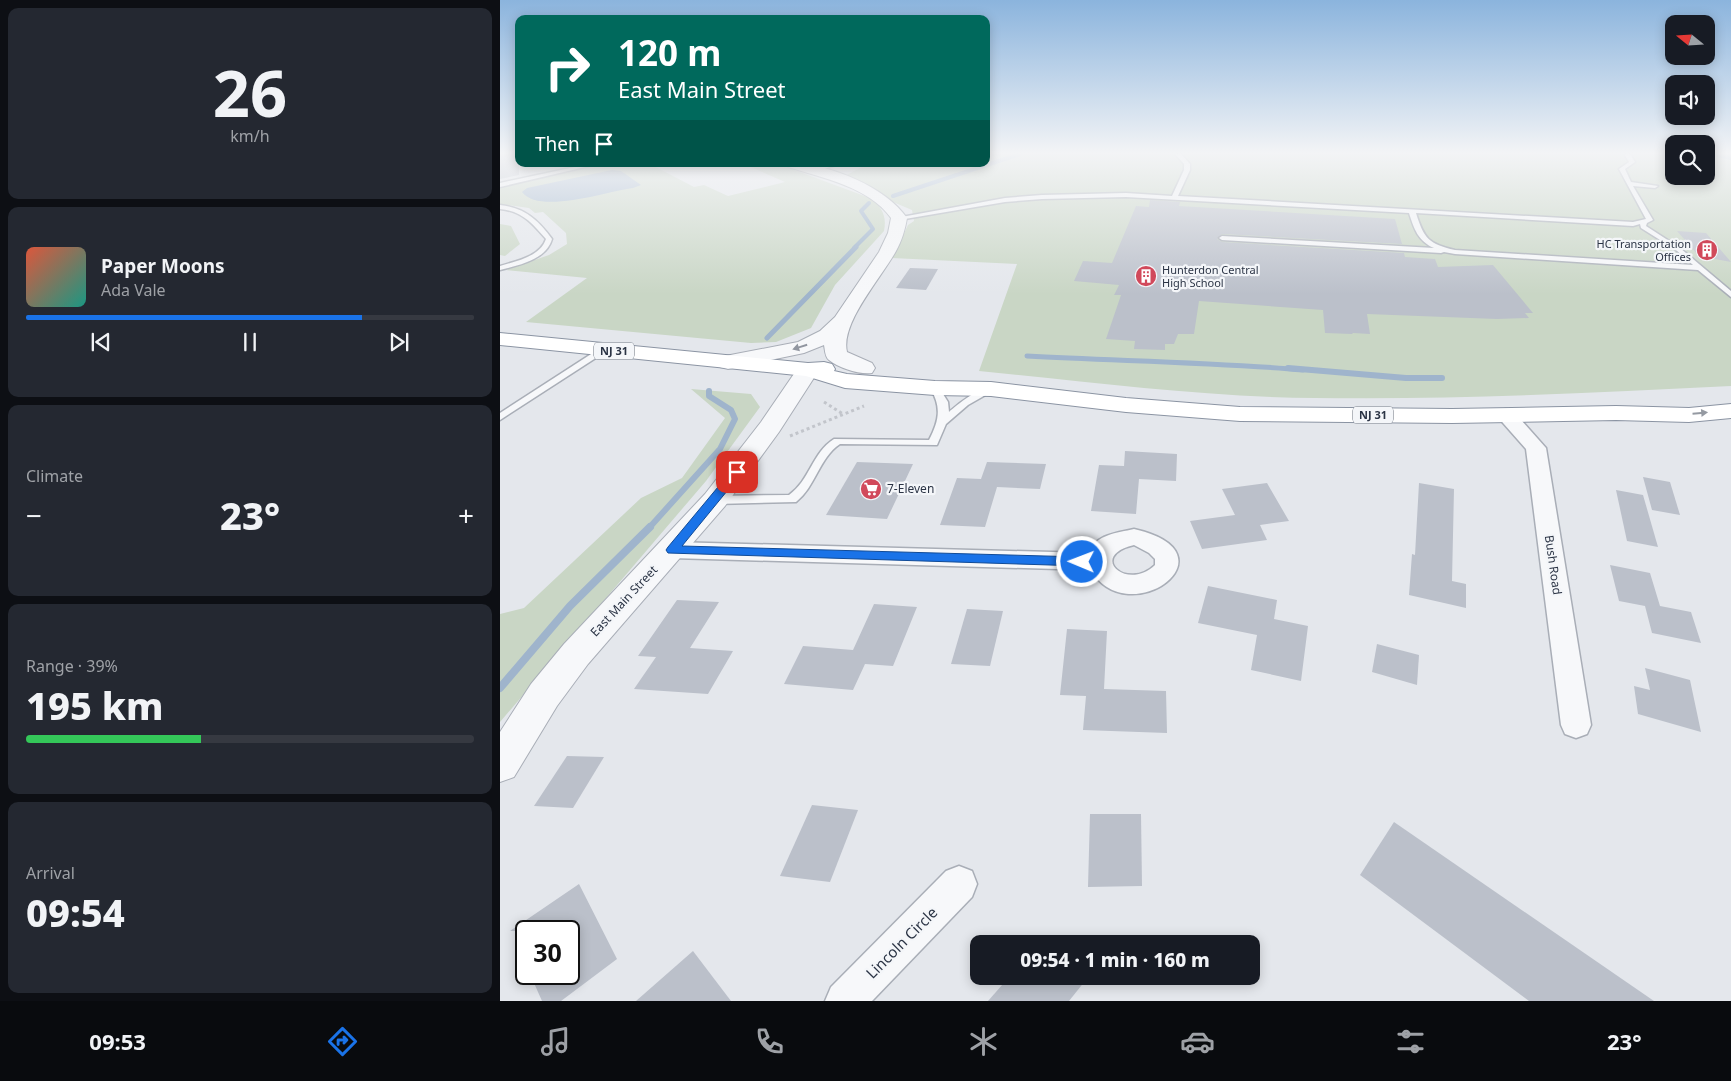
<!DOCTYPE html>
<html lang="en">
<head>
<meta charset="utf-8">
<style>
  :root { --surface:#171b24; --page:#242831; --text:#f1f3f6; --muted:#9ea1a6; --line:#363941; --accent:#1a73e8 }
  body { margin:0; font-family:"Noto Sans",sans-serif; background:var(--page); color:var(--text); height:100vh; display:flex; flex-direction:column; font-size:19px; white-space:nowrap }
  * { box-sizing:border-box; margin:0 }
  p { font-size:16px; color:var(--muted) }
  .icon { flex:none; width:28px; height:28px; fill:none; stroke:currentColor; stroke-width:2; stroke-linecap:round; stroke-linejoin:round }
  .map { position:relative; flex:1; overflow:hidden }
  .sheet { display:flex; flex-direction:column; gap:8px; padding:8px; background:#0d0f14; width:500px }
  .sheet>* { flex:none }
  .hud { position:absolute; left:15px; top:15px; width:475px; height:152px; border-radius:10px; box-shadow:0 2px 12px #0003; background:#00695c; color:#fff; overflow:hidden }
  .needle { width:32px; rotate:288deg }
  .controls { position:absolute; left:1165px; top:15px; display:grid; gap:10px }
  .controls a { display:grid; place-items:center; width:50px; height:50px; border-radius:10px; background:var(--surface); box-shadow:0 2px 12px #0003; font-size:25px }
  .speed { position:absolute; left:15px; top:920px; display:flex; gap:10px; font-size:25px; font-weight:700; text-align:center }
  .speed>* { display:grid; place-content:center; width:65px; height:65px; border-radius:50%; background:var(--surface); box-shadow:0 2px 12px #0003; line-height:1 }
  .speed .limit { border:2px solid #111; border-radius:8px; background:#fff; color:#111 }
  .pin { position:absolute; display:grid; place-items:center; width:42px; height:42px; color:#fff; margin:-21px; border-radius:10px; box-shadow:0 2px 8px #0006 }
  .me { position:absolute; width:55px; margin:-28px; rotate:271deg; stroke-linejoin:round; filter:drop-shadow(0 0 4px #0008) }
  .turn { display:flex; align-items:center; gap:18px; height:105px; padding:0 20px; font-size:22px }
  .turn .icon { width:65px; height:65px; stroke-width:2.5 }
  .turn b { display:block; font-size:35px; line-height:42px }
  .then { display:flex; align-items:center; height:48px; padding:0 20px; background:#0003; gap:10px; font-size:19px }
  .big { font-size:38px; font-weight:800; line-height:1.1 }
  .sheet .widget { flex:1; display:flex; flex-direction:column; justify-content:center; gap:8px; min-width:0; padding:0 18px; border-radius:10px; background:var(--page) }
  .sheet .dial { align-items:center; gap:0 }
  .dial b { font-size:65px; line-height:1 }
  .song { display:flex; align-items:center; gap:15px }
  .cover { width:60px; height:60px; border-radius:8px; background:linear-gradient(135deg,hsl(10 70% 55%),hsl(170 70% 35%)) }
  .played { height:5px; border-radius:2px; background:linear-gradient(90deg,var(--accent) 75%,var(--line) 75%) }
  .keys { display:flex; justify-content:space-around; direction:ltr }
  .heat { display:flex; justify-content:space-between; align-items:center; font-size:28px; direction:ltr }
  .charge { height:8px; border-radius:4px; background:linear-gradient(90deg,#34c759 39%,var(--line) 0) }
  .trip { position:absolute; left:470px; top:935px; width:290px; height:50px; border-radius:10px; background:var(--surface); box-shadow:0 2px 12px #0003; font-weight:800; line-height:50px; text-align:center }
  .tabs { display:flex; height:80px; justify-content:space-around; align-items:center; background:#090b0e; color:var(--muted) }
  .tabs .icon { width:35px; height:35px }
  .tabs .active { color:var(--accent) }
  .tabs b { font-size:22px; color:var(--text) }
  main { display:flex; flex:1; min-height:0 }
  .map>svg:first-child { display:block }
  .green { fill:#c9d6c5 }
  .water { fill:#9fb4cc }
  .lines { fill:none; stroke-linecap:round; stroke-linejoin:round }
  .stream-far3 { stroke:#9fb4cc; stroke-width:4 }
  .stream-far2 { stroke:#9fb4cc; stroke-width:5 }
  .stream-far1 { stroke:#9fb4cc; stroke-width:6 }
  .stream { stroke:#9fb4cc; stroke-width:8 }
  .building { fill:#bbc0ca }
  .service-casing { stroke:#a9aeb7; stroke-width:3 }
  .minor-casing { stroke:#a9aeb7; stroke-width:3 }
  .tertiary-casing { stroke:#a9aeb7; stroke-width:2 }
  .trunk-casing { stroke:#8b94a3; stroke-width:2 }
  .path { stroke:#c2c5cb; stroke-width:3; stroke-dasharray:3 3; stroke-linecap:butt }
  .service { fill:#f7f8fa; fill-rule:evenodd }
  .minor { fill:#f7f8fa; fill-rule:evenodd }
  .tertiary { fill:#f7f8fa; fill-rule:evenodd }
  .trunk { fill:#fff; fill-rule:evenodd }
  .oneway { fill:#9196a0 }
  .oneway2 { fill:#959aa2 }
  .route { fill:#1a73e8; stroke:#114b97 }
  .labels { text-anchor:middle; stroke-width:4.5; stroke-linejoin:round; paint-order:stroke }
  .far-poi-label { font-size:11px; fill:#2b3445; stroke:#f4f6f9; text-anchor:end }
  .shield { fill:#f4f6f9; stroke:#676e7b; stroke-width:1 }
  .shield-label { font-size:11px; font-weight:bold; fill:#2b3445 }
  .poi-label { font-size:12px; fill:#2b3445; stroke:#f4f6f9; text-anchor:start }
  .street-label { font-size:12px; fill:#2b3445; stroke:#f4f6f9 }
  .near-street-label { font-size:15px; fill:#2b3445; stroke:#f4f6f9 }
</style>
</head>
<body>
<main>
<section class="sheet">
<div class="widget dial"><b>26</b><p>km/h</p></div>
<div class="widget">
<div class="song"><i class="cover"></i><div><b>Paper Moons</b><p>Ada Vale</p></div></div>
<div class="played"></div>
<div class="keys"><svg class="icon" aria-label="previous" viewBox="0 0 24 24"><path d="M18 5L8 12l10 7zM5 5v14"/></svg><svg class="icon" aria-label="pause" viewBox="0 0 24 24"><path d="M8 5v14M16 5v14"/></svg><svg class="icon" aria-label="next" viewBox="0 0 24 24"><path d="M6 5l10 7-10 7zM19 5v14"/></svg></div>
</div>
<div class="widget"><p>Climate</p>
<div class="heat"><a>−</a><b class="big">23°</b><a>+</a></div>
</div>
<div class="widget"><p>Range · 39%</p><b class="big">195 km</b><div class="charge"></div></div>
<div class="widget"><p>Arrival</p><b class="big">09:54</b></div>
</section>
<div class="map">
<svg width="1231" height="1001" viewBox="0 0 1231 1001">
  <rect width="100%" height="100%" fill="#e4e7ec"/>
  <g class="green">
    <path d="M486 154H1174V176H1206V154H1231V386C1092 393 954 400 815 398 703 397 591 382 479 371L517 264 392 258 408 225 414 221 412 210 393 202 371 188 343 177 367 164H486Z"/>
    <path d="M106 164H150L194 187 204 185 228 196 285 182 244 164H278L370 198C382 207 387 216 384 231L335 285 311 328 276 342 251 343 26 322 87 278 6 270 49 255 67 244 66 233 43 212 35 213 29 208 0 204V187Z"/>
    <path d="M0 224 11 226 20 244 5 256 0 255Z"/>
    <path d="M191 389 251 394 260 407 206 481 0 722V614L24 608 141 498 182 478 225 418Z"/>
  </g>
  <path class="water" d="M112 170 121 171 141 185 133 188C108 191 39 215 22 192L27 188Z"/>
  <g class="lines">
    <g class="stream-far3">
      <path d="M1213 154 1231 158"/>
      <path d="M393 196 520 154"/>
      <path d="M354 248 373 229 361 211 369 203"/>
    </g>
    <g class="stream-far2">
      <path d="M267 338 356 247"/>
      <path d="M527 356C619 361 712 362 803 370"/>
    </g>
    <g class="stream-far1">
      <path d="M788 368 906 378H942"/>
      <path d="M149 528 220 449 235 419 231 410 209 396V391"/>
    </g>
    <path class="stream" d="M0 688 70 606 150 527"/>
  </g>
  <g class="building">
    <path d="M0 154H19V175L0 179Z"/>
    <path d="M650 200 680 202 679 206 895 219 902 244 722 234 717 239 722 242 904 253 905 257 935 259 938 267 993 265 1033 313H1025L1029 318 997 319 867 314 870 334 853 333 852 334 825 333 823 310 699 301 694 334H678L674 344H665V350L634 349 635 341 606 339 621 295H614L619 285 574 281 583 261 612 263 636 206 649 207Z"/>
    <path d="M1177 231 1206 233 1231 262 1199 256Z"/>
    <path d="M410 268 438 269 426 290 396 288Z"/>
    <path d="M625 451 677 454 676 481 639 479 636 514 591 511 599 465 624 466Z"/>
    <path d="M357 462 413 464 387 519 326 515Z"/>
    <path d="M487 462 546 464 540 489 497 487 485 527 440 525 457 478 481 479Z"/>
    <path d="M1143 477 1170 482 1180 515 1152 510Z"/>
    <path d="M767 483 789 521 760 525 767 540 702 549 690 521 735 515 722 489Z"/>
    <path d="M919 483 954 489 952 581 966 584V608L909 595 912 554 915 555Z"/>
    <path d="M1116 490 1143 495 1158 547 1127 541Z"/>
    <path d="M1110 565 1150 573 1160 606 1191 612 1201 643 1152 633 1145 606 1119 601Z"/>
    <path d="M708 586 777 600 774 619 808 626 801 681 751 670 757 635 698 623Z"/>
    <path d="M177 600 219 602 190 648 233 651 208 694 134 689 156 657 138 656Z"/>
    <path d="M374 604 417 607 393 666 365 664 353 690 284 684 303 646 353 650Z"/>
    <path d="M467 609 503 611 490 666 451 664Z"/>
    <path d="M567 629 607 631 604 689 666 691 667 733 583 730 586 696 560 695Z"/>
    <path d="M877 644 919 655 917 685 872 672Z"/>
    <path d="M1145 668 1190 680 1201 732 1138 714 1134 686 1150 690Z"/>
    <path d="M67 756 104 757 73 808 34 806Z"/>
    <path d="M312 805 358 810 330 882 280 876Z"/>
    <path d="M590 814H641L642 886 588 887Z"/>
    <path d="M894 822 1154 1001H1029L860 875Z"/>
    <path d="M79 884 117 959 61 1001H42L30 974H69V931H10Z"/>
    <path d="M193 951 231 1001H136Z"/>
    <path d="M510 976H589L569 1001H488Z"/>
  </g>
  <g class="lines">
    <g class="service-casing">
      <g id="service">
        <path d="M675 154H681L690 164V170L678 196 1133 222 1146 219 1119 169 1129 162 1124 154H1130L1135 162 1125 169 1131 182 1158 186 1155 188 1133 186 1153 220 1147 223 1146 226 1180 248 1231 291V297L1198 270 955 254 944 252 941 253 722 240 719 238 722 236 934 248C918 241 914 229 909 213L626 197 542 199 505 202 399 220 396 218 505 198 542 195 626 193 672 196 684 170V164ZM916 213 1133 226 1140 224 1141 228 1176 250 1193 265 955 250C929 244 924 239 916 213Z"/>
        <path d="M89 164H98L0 187V183Z"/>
        <path d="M331 164H339L312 173 309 171Z"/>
        <path d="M0 205C25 208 38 220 52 239 46 260 19 265 0 270V266C16 261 40 257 46 239 32 223 22 211 0 209Z"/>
        <path d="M102 347 105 348V352L0 420V413Z"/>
        <path d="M435 385 438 386 448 402 449 412C458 404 482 385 494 387L496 389 468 405 446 424 437 445 340 444C319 458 316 486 296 502L215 504 209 500 215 496 289 495C310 480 312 453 334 439L429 440C439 421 442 407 430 388Z"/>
      </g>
    </g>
    <g class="minor-casing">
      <g id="minor">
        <path d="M1006 409 1013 411 1046 448 1091 725 1087 734 1076 738 1065 734 1061 725 1026 449 996 415 999 411Z"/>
        <path d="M634 529C740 553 628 634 591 570L172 558 163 556 160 550 163 544 172 542 589 553C596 534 617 533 634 529ZM634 545 649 553 655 559V565C627 592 587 556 634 545Z"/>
        <path d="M459 866 472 871 477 884 472 897 372 1001H325L331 987 446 871Z"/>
      </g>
    </g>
    <g class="tertiary-casing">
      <g id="tertiary">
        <path d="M286 164C324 161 385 186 407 218 405 230 402 240 396 251 382 277 340 323 347 352L372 363 375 368 372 373C361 375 338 368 329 360 325 357 325 350 324 345L304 353 228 369 220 367 217 362 220 357 298 342 320 331 335 317 379 252 388 233 391 218C369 187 323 178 288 167Z"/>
        <path d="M308 363 316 365 319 370 279 432 225 506 88 664 57 706 14 777 0 782V732L31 684 64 644 205 494 261 422 300 365Z"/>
      </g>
    </g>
    <g class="trunk-casing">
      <path id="trunk" d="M0 333 308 363 324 362 332 364 335 369 334 371 347 374 435 381 491 382 626 398 740 407 952 409 1116 406 1189 408 1231 404V418L1189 422 1116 420 952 423 740 421 626 412 491 396 435 395 345 388 306 376 0 345Z"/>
    </g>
    <g class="path">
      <path d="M324 402 343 414"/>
      <path d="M290 436 364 406"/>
    </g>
    <use href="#service" class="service"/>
    <use href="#minor" class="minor"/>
    <use href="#tertiary" class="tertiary"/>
    <use href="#trunk" class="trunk"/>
  </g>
  <defs><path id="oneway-solid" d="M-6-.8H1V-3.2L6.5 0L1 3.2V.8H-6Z" transform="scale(1.25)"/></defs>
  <use class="oneway" href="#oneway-solid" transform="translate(300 347) rotate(163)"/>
  <use class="oneway2" href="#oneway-solid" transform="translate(1200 413) rotate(-5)"/>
  <linearGradient id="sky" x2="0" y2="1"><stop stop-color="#8bb4dd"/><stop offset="0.52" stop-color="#f3f4f6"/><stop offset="1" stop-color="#f3f4f6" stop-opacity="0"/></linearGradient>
  <rect width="1231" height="294" fill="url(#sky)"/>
  <path class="route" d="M237 468 242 472 241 474 182 546 582 557 589 562 582 566 168 553 166 550 168 547 233 469Z"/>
  <defs>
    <g id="building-disc" transform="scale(1.125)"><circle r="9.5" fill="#d1495b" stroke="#f4f6f9"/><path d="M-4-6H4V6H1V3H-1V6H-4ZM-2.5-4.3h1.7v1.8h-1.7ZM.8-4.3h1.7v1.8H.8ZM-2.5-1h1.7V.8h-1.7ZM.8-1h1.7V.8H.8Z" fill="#fff"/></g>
    <g id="supermarket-disc" transform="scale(1.125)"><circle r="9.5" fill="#d1495b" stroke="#f4f6f9"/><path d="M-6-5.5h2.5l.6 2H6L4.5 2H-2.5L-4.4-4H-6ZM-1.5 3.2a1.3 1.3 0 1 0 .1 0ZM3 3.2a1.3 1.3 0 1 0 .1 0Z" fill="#fff"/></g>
  </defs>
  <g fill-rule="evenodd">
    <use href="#building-disc" x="1207" y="250"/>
    <use href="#building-disc" x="646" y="276"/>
    <use href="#supermarket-disc" x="371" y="489"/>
  </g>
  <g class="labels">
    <g class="far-poi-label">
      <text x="1191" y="248">HC Transportation<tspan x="1191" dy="13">Offices</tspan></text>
      <text x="662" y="274" text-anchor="start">Hunterdon Central<tspan x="662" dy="13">High School</tspan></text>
    </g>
    <g class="shield">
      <rect x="94" y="342.5" width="40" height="17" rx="4"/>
      <rect x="853" y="406.5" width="40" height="17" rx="4"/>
    </g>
    <g class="shield-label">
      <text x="114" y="355">NJ 31</text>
      <text x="873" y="419">NJ 31</text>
    </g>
    <g class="poi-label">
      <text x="387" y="493">7-Eleven</text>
    </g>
    <g class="street-label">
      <text transform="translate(1053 565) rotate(82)" y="4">Bush Road</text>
      <text transform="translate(124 601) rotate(-47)" y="4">East Main Street</text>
    </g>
    <g class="near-street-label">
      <text transform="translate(402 943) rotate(-45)" y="5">Lincoln Circle</text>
    </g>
  </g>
</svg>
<div class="controls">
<a><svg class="needle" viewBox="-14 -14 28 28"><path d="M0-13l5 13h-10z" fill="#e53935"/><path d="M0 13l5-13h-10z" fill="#9ea1a6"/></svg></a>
<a><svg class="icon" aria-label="sound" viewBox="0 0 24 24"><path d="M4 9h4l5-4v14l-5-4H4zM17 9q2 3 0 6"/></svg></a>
<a><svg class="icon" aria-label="search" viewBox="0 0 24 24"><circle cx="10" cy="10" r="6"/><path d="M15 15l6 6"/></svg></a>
</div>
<div class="speed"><div class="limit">30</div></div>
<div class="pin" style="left:237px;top:472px;background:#d93025"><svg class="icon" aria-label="arrive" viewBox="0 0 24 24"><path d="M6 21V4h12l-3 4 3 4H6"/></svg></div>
<svg class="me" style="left:582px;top:562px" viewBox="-20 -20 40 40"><circle r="17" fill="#1a73e8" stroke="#fff" stroke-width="3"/><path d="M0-11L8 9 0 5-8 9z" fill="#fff"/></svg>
<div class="trip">09:54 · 1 min · 160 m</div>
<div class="hud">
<div class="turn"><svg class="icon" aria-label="right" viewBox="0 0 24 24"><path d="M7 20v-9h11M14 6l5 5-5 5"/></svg><div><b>120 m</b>East Main Street</div></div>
<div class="then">Then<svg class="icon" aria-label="arrive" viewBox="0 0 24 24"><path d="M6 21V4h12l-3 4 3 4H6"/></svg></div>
</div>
</div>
</main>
<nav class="tabs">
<b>09:53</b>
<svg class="icon active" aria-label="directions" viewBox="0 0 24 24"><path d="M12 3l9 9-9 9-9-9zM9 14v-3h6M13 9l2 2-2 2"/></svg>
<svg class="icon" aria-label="music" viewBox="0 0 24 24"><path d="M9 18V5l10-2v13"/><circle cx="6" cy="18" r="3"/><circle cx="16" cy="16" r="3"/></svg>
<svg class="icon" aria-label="phone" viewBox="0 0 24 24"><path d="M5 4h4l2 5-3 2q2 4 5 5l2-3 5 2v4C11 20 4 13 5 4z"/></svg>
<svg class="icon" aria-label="climate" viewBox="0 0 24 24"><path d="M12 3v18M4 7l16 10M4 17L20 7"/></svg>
<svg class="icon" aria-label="car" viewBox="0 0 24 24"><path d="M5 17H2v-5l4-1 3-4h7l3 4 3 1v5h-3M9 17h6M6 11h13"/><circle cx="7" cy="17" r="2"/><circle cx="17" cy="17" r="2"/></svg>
<svg class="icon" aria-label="filters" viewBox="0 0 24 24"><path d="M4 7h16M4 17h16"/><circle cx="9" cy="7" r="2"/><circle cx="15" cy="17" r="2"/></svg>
<b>23°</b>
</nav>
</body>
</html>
